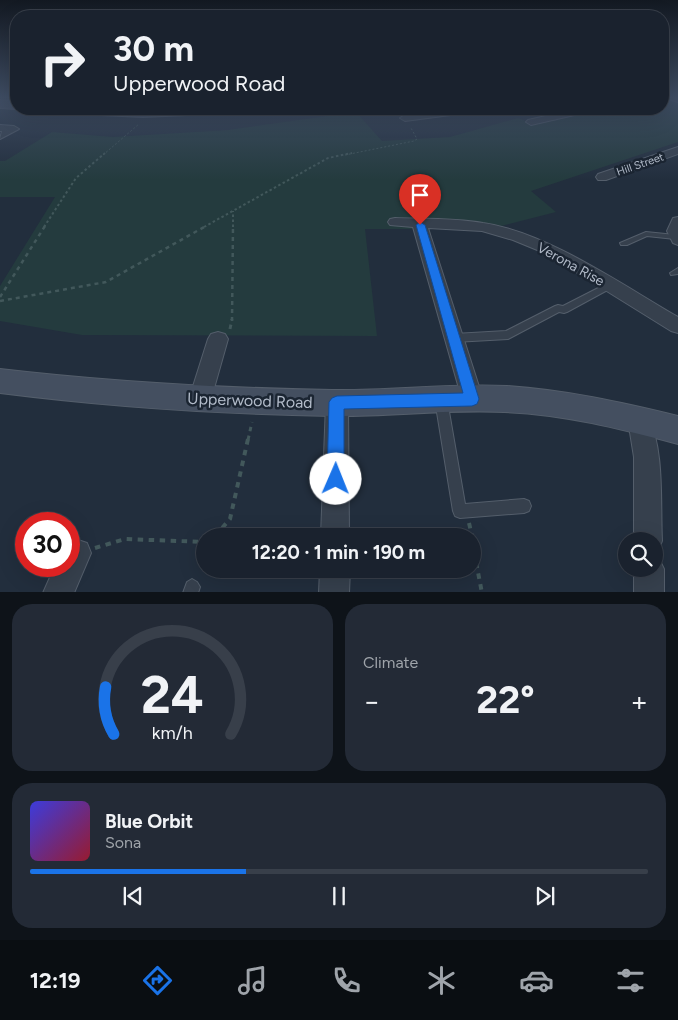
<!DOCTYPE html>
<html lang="en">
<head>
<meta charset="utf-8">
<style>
  :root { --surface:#1a222e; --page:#232a36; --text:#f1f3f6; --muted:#9fa4aa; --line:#383f4a; --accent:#1a73e8 }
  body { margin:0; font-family:Figtree,sans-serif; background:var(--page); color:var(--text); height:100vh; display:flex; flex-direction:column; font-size:19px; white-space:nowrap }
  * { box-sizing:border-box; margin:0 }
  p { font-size:16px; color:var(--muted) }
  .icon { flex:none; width:28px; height:28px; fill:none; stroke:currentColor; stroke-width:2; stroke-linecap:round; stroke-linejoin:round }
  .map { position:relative; height:592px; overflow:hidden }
  .details { display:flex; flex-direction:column; gap:12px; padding:12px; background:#0e1319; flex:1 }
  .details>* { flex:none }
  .top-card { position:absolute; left:10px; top:10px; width:659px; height:105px; border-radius:20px; box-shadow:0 5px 20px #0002,0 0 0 1px var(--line); background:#1a222e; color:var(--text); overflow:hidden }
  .fabs { position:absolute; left:618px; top:532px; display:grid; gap:10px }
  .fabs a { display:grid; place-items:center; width:45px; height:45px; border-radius:50%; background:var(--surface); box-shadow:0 5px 20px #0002,0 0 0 1px var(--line); font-size:25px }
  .speed { position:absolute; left:15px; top:512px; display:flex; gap:10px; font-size:25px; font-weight:700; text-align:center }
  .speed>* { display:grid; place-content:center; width:65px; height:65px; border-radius:50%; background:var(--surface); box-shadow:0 5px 20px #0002,0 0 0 1px var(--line); line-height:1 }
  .speed .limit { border:8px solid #d22; background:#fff; color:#111 }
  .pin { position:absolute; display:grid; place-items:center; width:42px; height:42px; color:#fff; margin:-51px -21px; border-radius:50% 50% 50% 0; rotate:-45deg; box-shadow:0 0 5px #0007 }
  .pin .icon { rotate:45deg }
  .me { position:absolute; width:55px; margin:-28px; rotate:1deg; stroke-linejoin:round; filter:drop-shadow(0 0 4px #0008) }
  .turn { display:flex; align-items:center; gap:18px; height:105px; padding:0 20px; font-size:22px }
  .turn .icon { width:65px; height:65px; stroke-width:2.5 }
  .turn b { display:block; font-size:35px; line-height:42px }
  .big { font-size:38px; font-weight:700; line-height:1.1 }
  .details .widget { flex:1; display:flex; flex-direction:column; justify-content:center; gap:8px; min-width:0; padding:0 18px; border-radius:20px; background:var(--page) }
  .details .dial { align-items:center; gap:0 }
  .dial svg { height:130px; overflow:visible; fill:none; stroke:var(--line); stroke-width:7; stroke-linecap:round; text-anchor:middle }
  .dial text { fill:var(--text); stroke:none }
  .song { display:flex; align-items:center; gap:15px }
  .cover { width:60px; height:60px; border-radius:8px; background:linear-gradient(135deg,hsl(240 70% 55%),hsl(350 70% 35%)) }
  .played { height:5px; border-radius:2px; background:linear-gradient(90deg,var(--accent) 35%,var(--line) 35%) }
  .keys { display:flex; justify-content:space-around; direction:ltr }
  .heat { display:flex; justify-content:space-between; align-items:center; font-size:28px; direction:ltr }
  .details .tiles { flex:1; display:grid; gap:12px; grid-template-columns:1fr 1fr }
  .widget:last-child { grid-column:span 2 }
  .trip { position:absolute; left:196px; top:528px; width:285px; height:50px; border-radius:25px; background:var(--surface); box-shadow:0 5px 20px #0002,0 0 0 1px var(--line); font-weight:700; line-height:50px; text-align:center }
  .menu { display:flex; height:80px; justify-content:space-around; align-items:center; background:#0a0e12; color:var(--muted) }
  .menu .icon { width:35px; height:35px }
  .menu .on { color:var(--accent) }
  .menu b { font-size:22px; color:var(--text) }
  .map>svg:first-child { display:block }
  .green { fill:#243b3e }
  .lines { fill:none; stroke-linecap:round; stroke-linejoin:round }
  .lane-casing { stroke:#545e6b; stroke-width:2 }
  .street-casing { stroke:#545e6b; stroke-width:2 }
  .secondary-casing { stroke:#545e6b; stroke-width:2 }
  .path-far4 { stroke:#42585b; stroke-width:1; stroke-dasharray:2 2; stroke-linecap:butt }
  .path-far3 { stroke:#42585b; stroke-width:2; stroke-dasharray:2.5 2.5; stroke-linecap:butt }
  .path-far2 { stroke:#42585b; stroke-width:2.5; stroke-dasharray:4 4; stroke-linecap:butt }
  .path-far1 { stroke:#42585b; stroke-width:3; stroke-dasharray:4.5 4.5; stroke-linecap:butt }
  .path { stroke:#42585b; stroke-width:4; stroke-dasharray:5.5 5.5; stroke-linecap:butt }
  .lane { fill:#36404d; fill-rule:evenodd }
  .street { fill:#36404d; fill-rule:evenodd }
  .secondary { fill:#444f60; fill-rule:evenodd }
  .route { fill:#1a73e8; stroke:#114b97 }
  .labels { text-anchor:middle; stroke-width:5; stroke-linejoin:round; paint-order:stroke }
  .far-street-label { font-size:11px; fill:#b2bbc9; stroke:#1b2532 }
  .street-label { font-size:14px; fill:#b2bbc9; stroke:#1b2532 }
  .near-street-label { font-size:16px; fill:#b2bbc9; stroke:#1b2532 }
</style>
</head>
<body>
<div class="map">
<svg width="678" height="593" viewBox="0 0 678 593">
  <rect width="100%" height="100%" fill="#222e3d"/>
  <path class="green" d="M663 98 678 101V142L531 191 556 212 501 226 478 223 412 224 413 229H365L377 336 82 335 0 321V286L55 197H0V161H5L52 132 113 137 228 130 356 112 382 141 450 137 518 118 535 125 605 109H662Z"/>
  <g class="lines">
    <g class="lane-casing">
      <g id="lane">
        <path d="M663 97H670L678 100V102Z"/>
        <path d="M646 232 675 235H678V238L675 239 647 236 627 245H621L620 243Z"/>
        <path d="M678 268V274L671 275 670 273Z"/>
        <path d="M610 282 613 283 614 285 613 287 567 312 564 313 559 312 508 339 454 342 451 341 449 338 451 335 454 334 506 331 555 306 558 305 563 306Z"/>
        <path d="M441 395 445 397 447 400 465 504 524 499 529 501 531 506 529 511 524 513 460 518 455 516 453 511 435 400 437 397Z"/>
        <path d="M192 579 197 582 200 587 198 593H183L187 582Z"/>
      </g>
    </g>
    <g class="street-casing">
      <g id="street">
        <path d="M453 109H478L473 112 405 121 400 118 405 115Z"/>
        <path d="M577 109H594L592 111 531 125 526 122 528 120Z"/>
        <path d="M0 125 14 126 19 129 0 139 2 131H0Z"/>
        <path d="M678 147V154L606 180H598L596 177 598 174Z"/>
        <path d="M678 217V245L673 243 667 231 673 218Z"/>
        <path d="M395 218C424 219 454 218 483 223 547 232 622 285 678 317V333L671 331 547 254 513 240 482 231 428 228 483 399 480 406 472 408 464 406 413 227 390 225 388 222 390 219Z"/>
        <path d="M218 332 225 334 228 339 211 399 208 406 200 408 192 406 189 399 208 339 211 334Z"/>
        <path d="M337 393 345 396 348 403 349 536H321L326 403 329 396Z"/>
        <path d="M639 410 647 413C665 451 660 500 662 541L658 551 654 553V541H634V457L628 420 631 413Z"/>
        <path d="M69 537 87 543 91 553 74 593H43L55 566H69Z"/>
        <path d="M654 556 659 559 664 569V593H634V569H654Z"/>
        <path d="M320 569H350L349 593H319Z"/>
      </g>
    </g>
    <g class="secondary-casing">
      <g id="secondary">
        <path d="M0 100 16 101V109L0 108Z"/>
        <path d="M54 109H236L230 113 143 117 60 113 56 112Z"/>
        <path d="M0 369C111 382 221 388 332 390 391 391 448 383 507 386 565 390 621 402 678 416V444C621 429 563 414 504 412 446 409 389 417 331 416 220 414 110 407 0 393Z"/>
      </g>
    </g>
    <g class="path-far4">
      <path d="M103 155 139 124"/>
      <path d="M345 155 414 141 417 139 411 128"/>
    </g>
    <g class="path-far3">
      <path d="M44 227 76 178 105 153"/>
      <path d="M204 227 328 158 352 153"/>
      <path d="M233 227V211"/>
    </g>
    <g class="path-far2">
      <path d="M0 297 45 226"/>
      <path d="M0 301 106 282 206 226"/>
      <path d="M232 321 233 226"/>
    </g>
    <g class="path-far1">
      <path d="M230 329 232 319"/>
      <path d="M248 440 252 422"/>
    </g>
    <g class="path">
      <path d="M469 523 472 536"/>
      <path d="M215 536 230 519 248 439"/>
      <path d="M472 541 482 593"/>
      <path d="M95 548 125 539 205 542"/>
    </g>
    <use href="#lane" class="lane"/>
    <use href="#street" class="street"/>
    <use href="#secondary" class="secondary"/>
  </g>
  <linearGradient id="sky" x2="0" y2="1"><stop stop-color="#131922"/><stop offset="0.54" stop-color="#3e4c62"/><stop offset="1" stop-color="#3e4c62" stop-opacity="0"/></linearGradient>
  <rect width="678" height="180" fill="url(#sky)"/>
  <path class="route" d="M420 222 425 225 479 399 477 404 472 406 344 409V479L342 485 336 487 330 485 327 479 329 402 332 398 337 396 463 393 416 225Z"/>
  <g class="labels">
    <g class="far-street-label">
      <text transform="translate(640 164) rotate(-19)" y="4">Hill Street</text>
    </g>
    <g class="street-label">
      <text transform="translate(571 264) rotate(29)" y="5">Verona Rise</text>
    </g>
    <g class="near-street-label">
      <text transform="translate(250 400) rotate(2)" y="6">Upperwood Road</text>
    </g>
  </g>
</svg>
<div class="fabs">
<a><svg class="icon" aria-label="search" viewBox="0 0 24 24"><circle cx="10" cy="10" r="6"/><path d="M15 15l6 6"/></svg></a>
</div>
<div class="speed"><div class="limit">30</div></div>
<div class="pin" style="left:420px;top:225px;background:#d93025"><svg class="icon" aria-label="arrive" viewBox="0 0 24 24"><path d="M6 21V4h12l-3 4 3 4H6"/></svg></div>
<svg class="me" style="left:336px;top:479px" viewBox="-20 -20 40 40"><circle r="19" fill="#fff"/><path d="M0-13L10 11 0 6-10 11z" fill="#1a73e8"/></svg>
<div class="trip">12:20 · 1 min · 190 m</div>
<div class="top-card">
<div class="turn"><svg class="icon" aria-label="right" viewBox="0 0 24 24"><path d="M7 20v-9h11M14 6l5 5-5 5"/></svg><div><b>30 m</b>Upperwood Road</div></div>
</div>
</div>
<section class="details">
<div class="tiles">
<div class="widget dial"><svg viewBox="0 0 100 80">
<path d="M14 69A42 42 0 1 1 86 69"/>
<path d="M14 69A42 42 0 0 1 9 40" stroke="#1a73e8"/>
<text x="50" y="56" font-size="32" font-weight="700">24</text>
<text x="50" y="72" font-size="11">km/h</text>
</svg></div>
<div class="widget"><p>Climate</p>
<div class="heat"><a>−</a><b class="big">22°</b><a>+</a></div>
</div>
<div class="widget">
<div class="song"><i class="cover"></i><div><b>Blue Orbit</b><p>Sona</p></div></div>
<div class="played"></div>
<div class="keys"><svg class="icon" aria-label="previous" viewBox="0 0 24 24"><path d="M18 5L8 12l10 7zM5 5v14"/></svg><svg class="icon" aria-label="pause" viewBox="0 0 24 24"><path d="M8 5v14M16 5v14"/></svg><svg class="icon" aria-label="next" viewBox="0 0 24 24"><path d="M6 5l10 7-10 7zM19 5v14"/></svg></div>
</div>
</div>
</section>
<nav class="menu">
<b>12:19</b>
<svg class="icon on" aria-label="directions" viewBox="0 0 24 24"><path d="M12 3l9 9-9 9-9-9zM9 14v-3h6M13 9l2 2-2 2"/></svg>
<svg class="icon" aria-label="music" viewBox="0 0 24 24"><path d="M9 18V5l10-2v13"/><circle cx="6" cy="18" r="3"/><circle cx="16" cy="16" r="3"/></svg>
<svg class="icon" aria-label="phone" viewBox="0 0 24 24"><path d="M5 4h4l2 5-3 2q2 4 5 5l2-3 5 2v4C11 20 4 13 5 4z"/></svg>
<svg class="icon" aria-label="climate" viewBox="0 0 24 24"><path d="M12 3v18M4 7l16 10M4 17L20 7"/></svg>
<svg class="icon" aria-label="car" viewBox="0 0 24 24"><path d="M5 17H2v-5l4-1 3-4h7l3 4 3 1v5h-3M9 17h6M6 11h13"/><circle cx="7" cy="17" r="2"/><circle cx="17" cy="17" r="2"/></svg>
<svg class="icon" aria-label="filters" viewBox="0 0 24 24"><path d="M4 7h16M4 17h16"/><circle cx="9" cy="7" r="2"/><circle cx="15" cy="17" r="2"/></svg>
</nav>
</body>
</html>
